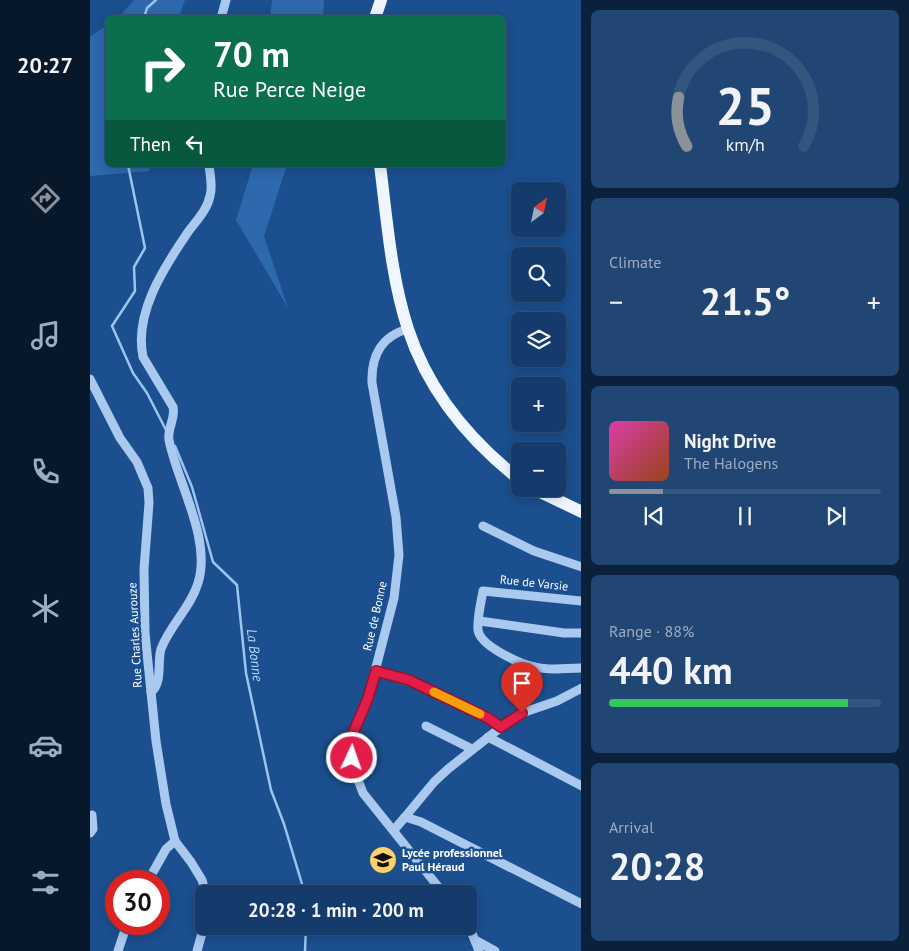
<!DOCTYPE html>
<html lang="en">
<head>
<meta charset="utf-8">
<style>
  :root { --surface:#143b6b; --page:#214673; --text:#f1f3f6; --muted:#9dadc1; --line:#33557e; --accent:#8c9099 }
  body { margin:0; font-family:"PT Sans",sans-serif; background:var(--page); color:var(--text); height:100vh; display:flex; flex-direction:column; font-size:19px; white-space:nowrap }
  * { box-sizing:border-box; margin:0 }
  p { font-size:16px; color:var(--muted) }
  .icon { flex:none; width:28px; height:28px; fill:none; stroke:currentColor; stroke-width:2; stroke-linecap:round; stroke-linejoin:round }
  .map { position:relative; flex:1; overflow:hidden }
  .details { display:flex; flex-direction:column; gap:10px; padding:10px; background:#0b203b; width:328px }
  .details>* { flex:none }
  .hud { position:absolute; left:15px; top:15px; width:401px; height:152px; border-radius:8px; box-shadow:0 2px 12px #0003,0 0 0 1px var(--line); background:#0b6e4f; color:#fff; overflow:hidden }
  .needle { width:32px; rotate:33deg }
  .buttons { position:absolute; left:421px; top:182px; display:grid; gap:10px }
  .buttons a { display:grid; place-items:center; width:55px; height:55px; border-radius:8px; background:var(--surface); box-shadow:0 2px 12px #0003,0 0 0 1px var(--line); font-size:25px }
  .speed { position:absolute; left:15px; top:870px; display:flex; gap:10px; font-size:25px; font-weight:700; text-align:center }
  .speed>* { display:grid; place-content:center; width:65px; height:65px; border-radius:50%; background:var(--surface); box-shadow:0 2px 12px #0003,0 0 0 1px var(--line); line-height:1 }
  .speed .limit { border:8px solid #d22; background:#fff; color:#111 }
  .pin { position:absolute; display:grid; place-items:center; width:42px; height:42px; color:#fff; margin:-51px -21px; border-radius:50% 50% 50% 0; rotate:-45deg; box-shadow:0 0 5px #0007 }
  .pin .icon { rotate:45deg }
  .me { position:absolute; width:55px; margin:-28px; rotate:3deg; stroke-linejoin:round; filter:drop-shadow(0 0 4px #0008) }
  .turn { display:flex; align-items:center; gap:18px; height:105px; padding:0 25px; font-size:22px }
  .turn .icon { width:65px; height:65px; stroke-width:2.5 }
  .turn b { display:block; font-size:35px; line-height:42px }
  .then { display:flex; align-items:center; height:48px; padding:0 25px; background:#0003; gap:10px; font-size:19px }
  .big { font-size:38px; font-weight:700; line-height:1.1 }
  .details .tile { flex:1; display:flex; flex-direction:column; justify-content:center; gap:8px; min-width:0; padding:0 18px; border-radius:8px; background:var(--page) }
  .details .dial { align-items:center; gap:0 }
  .dial svg { height:130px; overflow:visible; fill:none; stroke:var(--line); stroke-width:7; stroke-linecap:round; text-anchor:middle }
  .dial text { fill:var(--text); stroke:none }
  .song { display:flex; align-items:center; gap:15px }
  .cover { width:60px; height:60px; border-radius:8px; background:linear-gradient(135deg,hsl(320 70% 55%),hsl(20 70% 35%)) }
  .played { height:5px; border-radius:2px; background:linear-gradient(90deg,var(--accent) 20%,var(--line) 20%) }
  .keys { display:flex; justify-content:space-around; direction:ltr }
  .heat { display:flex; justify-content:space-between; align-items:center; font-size:28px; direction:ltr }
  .charge { height:8px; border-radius:4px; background:linear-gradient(90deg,#34c759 88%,var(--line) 0) }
  .trip { position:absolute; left:105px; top:885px; width:282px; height:50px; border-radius:8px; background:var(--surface); box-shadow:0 2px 12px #0003,0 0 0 1px var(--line); font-weight:700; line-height:50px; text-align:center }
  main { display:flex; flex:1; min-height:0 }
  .tab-bar { display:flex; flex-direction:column; width:90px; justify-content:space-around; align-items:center; background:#08182b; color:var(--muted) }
  .tab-bar .icon { width:35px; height:35px }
  .tab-bar .selected { color:var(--accent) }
  .tab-bar b { font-size:22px; color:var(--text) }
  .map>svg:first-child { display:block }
  .green { fill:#2e69ad }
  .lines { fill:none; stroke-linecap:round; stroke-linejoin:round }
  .stream { stroke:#9cc4f0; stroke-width:2.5 }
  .minor { stroke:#a9c9ee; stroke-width:9 }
  .major { stroke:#f0f6ff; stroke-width:12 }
  .route-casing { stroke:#92132f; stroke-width:12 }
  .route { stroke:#e11d48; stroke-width:9 }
  .slow { stroke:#f59e0b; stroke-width:9 }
  .labels { text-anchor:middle; stroke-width:5; stroke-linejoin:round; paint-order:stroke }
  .street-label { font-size:12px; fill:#fff; stroke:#1b4f8f }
  .poi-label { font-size:12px; font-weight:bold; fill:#fff; stroke:#1b4f8f; text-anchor:start }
  .water-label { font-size:14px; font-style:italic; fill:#b5d3f5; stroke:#1b4f8f }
</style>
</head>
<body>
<main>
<nav class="tab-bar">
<b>20:27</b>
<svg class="icon selected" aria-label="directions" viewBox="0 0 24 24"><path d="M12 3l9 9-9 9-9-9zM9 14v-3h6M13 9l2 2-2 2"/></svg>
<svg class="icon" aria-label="music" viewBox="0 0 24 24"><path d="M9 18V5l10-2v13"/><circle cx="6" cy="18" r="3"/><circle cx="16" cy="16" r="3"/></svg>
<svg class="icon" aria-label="phone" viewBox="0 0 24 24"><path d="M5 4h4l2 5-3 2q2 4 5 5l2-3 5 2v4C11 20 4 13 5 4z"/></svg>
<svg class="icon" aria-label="climate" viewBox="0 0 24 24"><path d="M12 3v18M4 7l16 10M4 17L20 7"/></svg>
<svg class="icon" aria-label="car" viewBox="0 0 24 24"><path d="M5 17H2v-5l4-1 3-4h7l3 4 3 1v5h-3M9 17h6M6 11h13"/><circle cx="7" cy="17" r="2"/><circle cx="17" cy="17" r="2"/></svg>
<svg class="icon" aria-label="filters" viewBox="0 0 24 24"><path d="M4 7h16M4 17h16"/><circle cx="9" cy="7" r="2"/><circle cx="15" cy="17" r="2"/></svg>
</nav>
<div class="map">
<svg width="492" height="951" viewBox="0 0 492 951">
  <rect width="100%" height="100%" fill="#1b4f8f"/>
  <g class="green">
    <path d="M44 0H95L89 17H29Z"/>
    <path d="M182 0H234L233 17H180Z"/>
    <path d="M17 25 18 165H60L59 171 0 176V37Z"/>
    <path d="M163 165H197L174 236 198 308 146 220Z"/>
  </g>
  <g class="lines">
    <g class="stream">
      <path d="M54 18 57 8 66 0"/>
      <path d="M38 165 55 248 44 267 45 291 22 326 43 373 57 393 76 430"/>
      <path d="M85 446 102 487 123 562 147 585 156 673 181 790 194 824 215 894"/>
      <path d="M215 951 216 926"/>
    </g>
    <g class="minor">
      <path d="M131 18 136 0"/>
      <path d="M318 329C291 336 281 357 282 383L306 517 309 555 304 598 278 698 261 738 263 767 273 793 354 894"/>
      <path d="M0 379 30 438 47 462 58 488 59 503 54 569 55 633 66 741 76 804 85 841 101 862 112 880 116 894"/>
      <path d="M393 526 444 551 492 567"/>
      <path d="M492 601 393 591C391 603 387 618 388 630 390 646 430 664 445 667 460 671 476 668 492 668"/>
      <path d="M390 621 474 633H492"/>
      <path d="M285 671 330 685 398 717 411 727"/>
      <path d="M61 692C73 683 67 662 71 649 80 625 101 607 108 583 122 539 87 482 79 440 77 428 86 418 83 407L53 357C44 314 73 269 96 235 104 223 117 211 120 196 123 186 120 175 119 165"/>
      <path d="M336 726 382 749"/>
      <path d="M398 737 492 786"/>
      <path d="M315 817 344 782 358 769 415 724 432 713 467 701 492 688"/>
      <path d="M304 830 315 817 331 822 492 904"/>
      <path d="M0 833 3 829 2 815"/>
      <path d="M58 881 76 849 85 841"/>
      <path d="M379 926 389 951"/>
      <path d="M385 940 405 951"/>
      <path d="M28 951 37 924"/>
      <path d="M107 951 114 926"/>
    </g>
    <g class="major">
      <path d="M285 18 291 0"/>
      <path d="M290 165C297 220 301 277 318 329 338 390 380 441 430 480"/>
      <path d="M444 489 492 512"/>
    </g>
  </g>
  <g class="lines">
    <g class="route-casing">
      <path id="route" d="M262 758 261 738 278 698 286 671 319 680 398 718 411 727 432 713"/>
    </g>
    <use href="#route" class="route"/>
    <path class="slow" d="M344 692 390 714"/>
  </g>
  <defs>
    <g id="school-disc" transform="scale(1.4375)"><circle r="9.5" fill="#ffd166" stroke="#1b4f8f"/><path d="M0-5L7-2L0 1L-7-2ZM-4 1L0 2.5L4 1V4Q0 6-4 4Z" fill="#111"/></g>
  </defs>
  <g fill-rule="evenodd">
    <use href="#school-disc" x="293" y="860"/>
  </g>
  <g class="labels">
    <g class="street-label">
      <text transform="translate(444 583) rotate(6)" y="4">Rue de Varsie</text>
      <text transform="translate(285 616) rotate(-77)" y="4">Rue de Bonne</text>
      <text transform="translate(45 635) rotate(-93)" y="4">Rue Charles Aurouze</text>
    </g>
    <g class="poi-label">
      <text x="312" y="857">Lycée professionnel<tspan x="312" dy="14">Paul Héraud</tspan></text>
    </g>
    <g class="water-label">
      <text transform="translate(165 655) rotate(83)" y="5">La Bonne</text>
    </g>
  </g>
</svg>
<div class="buttons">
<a><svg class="needle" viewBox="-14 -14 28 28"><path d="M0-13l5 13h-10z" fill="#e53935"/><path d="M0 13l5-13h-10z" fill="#9dadc1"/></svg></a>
<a><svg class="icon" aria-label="search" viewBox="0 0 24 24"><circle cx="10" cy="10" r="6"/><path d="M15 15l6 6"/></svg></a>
<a><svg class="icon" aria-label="layers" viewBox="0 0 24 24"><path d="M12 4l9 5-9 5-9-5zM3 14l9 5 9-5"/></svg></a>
<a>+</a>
<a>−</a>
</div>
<div class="speed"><div class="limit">30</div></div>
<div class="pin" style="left:432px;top:713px;background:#d93025"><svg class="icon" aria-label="arrive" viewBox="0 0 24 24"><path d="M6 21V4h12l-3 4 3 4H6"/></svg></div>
<svg class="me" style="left:262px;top:758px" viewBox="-20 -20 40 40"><circle r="17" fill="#e11d48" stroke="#fff" stroke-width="3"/><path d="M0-11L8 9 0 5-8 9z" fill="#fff"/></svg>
<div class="trip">20:28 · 1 min · 200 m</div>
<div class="hud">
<div class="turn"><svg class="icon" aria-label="right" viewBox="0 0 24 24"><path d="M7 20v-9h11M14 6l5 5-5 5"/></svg><div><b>70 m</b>Rue Perce Neige</div></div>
<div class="then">Then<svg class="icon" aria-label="left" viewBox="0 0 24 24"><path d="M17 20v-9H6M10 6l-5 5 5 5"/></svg></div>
</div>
</div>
<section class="details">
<div class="tile dial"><svg viewBox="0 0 100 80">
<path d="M14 69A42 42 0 1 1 86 69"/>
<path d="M14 69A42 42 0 0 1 9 39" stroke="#8c9099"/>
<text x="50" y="56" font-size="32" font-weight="700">25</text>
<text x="50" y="72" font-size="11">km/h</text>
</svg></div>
<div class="tile"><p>Climate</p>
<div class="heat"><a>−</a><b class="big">21.5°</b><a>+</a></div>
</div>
<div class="tile">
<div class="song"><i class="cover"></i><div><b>Night Drive</b><p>The Halogens</p></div></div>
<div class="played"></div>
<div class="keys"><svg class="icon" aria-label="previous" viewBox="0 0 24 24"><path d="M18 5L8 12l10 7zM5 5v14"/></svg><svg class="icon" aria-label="pause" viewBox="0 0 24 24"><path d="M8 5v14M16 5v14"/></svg><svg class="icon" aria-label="next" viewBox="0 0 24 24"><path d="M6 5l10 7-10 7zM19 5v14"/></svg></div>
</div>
<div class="tile"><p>Range · 88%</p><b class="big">440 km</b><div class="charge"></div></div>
<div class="tile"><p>Arrival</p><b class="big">20:28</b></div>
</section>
</main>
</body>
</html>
